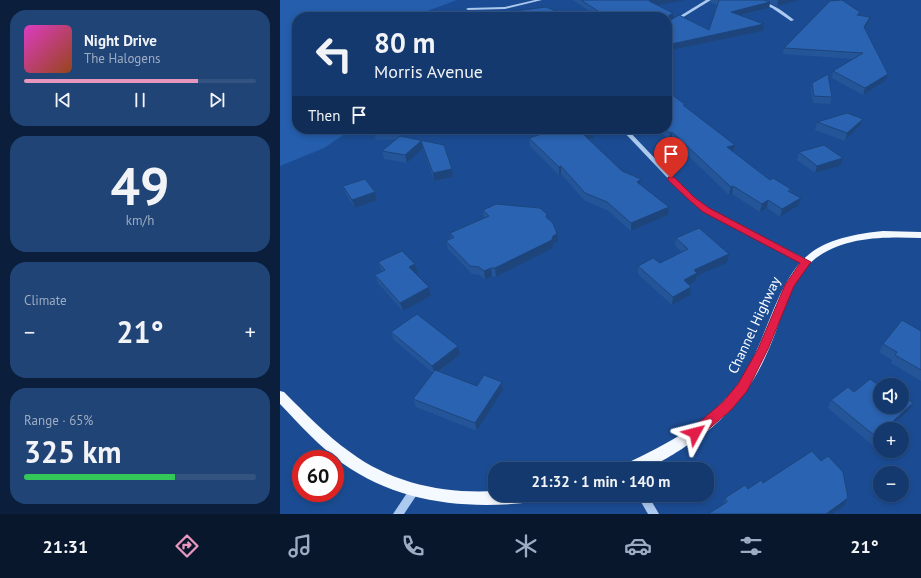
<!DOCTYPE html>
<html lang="en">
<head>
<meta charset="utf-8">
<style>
  :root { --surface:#14396e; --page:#214476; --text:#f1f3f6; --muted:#9dacc2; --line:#335381; --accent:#e797bd }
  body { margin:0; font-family:"PT Sans",sans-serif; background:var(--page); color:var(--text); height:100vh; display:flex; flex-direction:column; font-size:15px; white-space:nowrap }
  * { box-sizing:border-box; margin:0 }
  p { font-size:13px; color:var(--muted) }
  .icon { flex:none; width:22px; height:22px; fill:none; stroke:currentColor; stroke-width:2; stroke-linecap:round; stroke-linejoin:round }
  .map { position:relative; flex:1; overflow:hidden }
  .sheet { display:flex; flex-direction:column; gap:10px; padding:10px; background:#0b1f3c; width:280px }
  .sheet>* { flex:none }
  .guide { position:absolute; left:12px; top:12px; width:380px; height:122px; border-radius:16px; box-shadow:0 2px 6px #0003,0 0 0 1px var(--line); background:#14396e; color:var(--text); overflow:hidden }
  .fabs { position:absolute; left:593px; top:378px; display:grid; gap:8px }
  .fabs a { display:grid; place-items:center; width:36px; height:36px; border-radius:50%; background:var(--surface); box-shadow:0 2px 6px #0003,0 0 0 1px var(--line); font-size:20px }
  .speed { position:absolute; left:12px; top:450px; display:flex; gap:8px; font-size:20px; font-weight:700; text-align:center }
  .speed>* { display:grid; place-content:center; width:52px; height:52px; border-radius:50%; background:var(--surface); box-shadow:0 2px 6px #0003,0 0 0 1px var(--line); line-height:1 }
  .speed .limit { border:6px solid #d22; background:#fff; color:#111 }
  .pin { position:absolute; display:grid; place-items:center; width:34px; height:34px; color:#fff; margin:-41px -17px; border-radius:50% 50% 50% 0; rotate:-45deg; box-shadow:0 0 4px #0007 }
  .pin .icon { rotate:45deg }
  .me { position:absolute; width:44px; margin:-22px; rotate:52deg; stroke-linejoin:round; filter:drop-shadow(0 0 3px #0008) }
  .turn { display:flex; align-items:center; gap:14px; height:84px; padding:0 16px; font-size:18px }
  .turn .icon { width:52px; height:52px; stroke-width:2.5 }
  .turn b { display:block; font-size:28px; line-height:34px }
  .then { display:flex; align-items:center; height:38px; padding:0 16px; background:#0003; gap:8px; font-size:15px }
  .big { font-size:30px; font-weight:600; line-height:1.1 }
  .sheet .tile { flex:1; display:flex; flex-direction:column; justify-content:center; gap:6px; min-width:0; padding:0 14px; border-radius:16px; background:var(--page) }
  .sheet .dial { align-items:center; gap:0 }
  .dial b { font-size:52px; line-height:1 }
  .song { display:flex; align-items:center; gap:12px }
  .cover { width:48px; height:48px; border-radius:6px; background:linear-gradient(135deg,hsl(310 70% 55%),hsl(20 70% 35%)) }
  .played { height:4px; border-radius:2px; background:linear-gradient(90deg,var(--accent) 75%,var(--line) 75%) }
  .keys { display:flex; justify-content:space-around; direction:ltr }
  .heat { display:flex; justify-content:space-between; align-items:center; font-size:22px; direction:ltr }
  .charge { height:6px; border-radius:3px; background:linear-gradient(90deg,#34c759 65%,var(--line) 0) }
  .trip { position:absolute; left:208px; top:462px; width:226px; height:40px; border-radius:16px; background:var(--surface); box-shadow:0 2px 6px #0003,0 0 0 1px var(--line); font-weight:600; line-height:40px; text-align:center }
  .tabs { display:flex; height:64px; justify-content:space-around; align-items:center; background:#08172c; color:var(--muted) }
  .tabs .icon { width:28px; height:28px }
  .tabs .on { color:var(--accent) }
  .tabs b { font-size:18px; color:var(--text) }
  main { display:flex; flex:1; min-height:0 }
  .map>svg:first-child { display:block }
  .green { fill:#245eac }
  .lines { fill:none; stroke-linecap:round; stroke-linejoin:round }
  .minor { fill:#acc9ef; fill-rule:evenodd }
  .major { fill:#f4f8ff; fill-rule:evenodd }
  .wall { fill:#245598 }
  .shaded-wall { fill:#1d457c }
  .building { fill:#2a63b1; stroke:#1d457c }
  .route { fill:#e11d48; stroke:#92132f }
  .labels { text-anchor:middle; stroke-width:4; stroke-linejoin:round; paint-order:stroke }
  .street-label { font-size:14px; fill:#fff; stroke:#1b4c93 }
</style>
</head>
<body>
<main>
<section class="sheet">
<div class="tile">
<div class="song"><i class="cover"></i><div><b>Night Drive</b><p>The Halogens</p></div></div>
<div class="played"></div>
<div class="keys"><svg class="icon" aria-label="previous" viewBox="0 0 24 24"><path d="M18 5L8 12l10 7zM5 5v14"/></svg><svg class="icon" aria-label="pause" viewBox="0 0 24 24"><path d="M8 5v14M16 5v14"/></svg><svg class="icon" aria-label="next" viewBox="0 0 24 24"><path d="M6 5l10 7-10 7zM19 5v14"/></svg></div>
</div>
<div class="tile dial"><b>49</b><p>km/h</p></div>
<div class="tile"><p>Climate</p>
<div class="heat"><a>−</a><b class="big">21°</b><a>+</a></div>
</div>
<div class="tile"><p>Range · 65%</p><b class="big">325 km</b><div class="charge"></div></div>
</section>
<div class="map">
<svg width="641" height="514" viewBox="0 0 641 514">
  <rect width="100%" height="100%" fill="#1b4c93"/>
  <path class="green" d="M0 0H177L131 17H17V129H72L44 148 0 166Z"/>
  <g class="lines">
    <g class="minor">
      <path d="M255 0H262L225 9 188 10 186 9 188 8 225 7Z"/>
      <path d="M426 0H431L387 27V24Z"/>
      <path d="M473 0C488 0 503 11 514 20L511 21 492 8Z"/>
      <path d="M341 129H347L402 187 428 209 528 260 530 262 528 264H524L424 211 398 189Z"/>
      <path d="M135 485 139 487 140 490 124 514H113L131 487Z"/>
      <path d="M357 495H368L379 514H368Z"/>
    </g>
    <g class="major">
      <path d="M603 231 641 232V238C606 237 566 236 536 258 508 280 502 321 488 351 471 391 445 421 409 444 399 451 376 466 364 469 358 470 350 469 343 469L345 464C387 444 430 422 458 384 469 368 477 351 484 333 512 263 523 239 603 231Z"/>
      <path d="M0 391 4 392C25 413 46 435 70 452 111 483 164 494 215 491V495H260L258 500 253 502C186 510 118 503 62 463 39 446 20 425 0 404Z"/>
    </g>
  </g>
  <g class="wall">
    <path d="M293 0H406L378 5 393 19 387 22 429 30 437 5 430 2 431 0H520L497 6 490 3 489 8 460 16 484 24 483 31 387 51V17H318Z"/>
    <path d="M580 12 579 15 590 17 588 24 585 29 605 81 583 95 552 78 553 71 573 59 503 54 504 48Z"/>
    <path d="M219 13 290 17H219Z"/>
    <path d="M532 83 552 97 550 104 533 103 531 90Z"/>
    <path d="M406 105 405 107 454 152 490 180 511 189V192L518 206 500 217 487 208 480 212 452 194 449 195 392 140H389L377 129H387Z"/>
    <path d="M583 119 580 126 565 141 535 130 537 122Z"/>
    <path d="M95 129H126L124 137 164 145 172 169 173 177 154 181 143 148 127 163 104 159 102 151 116 139 96 140 94 133Z"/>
    <path d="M269 129H312L314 138 309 140 342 171 361 179V185L388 215 351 231 327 210 305 201 281 174 279 175 250 146 249 138 272 131Z"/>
    <path d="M519 152 560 166 535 173 517 160Z"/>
    <path d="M63 186 95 192 97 200 75 208 66 194Z"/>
    <path d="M203 210 267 218 278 242 273 244V248L216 277 212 276 205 280 200 275 192 274 168 249 166 241 171 239 170 233 204 218Z"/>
    <path d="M396 238 447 263 417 276 416 281 409 285 411 287 410 295 392 305 358 274V266L380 263 402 252 395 246Z"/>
    <path d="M98 262 135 264 138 273 136 274 149 287 151 296 123 311 98 283 95 275 102 272Z"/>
    <path d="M641 331V381L611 363 612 360 599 352 603 344Z"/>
    <path d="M111 332 178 346 180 355 159 372 197 386 222 382 223 390 197 431 136 407 133 399 153 373 114 340Z"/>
    <path d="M574 392 628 411 613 425 600 429V451H607L604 455 548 408 551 400Z"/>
    <path d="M483 483 568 498 564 506 443 504 445 498Z"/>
  </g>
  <g class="shaded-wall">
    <path d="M373 0H406L369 7V1Z"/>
    <path d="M498 0H520L497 6Z"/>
    <path d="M490 2 489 8 450 18 451 12Z"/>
    <path d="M393 13V19L387 22V16Z"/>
    <path d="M590 17 588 24 582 33 584 27Z"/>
    <path d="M484 24 483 31 387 51V45Z"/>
    <path d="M608 74 605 81 583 95 585 88Z"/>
    <path d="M583 119 580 126 565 141 567 133Z"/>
    <path d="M122 129H126L123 139 121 131Z"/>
    <path d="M314 130V138L304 141 303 134Z"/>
    <path d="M392 132V140H389L390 133Z"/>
    <path d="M141 141 143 148 127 163 125 155Z"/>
    <path d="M455 145 453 153 447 147Z"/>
    <path d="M563 158 560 166 535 173 537 166Z"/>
    <path d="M281 166V174L279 175V167Z"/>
    <path d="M172 169 173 177 154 181 153 173Z"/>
    <path d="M361 179 360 187 357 182Z"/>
    <path d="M453 186 452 194 449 195 451 187Z"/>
    <path d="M95 192 97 200 75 208 72 200Z"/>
    <path d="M521 198 518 206 500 217 502 209Z"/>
    <path d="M488 200 487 208 480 212 482 204Z"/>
    <path d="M389 207 388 215 351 231V223Z"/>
    <path d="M277 234 278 242 273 244V248L216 277 215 268Z"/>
    <path d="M449 254 447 263 417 276 416 281 402 289 404 280 414 270Z"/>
    <path d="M135 264 138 273 132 276 129 267Z"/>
    <path d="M211 268 212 276 205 280 204 271Z"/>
    <path d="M149 287 151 296 123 311 120 303Z"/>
    <path d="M411 287 410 295 392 305 393 297Z"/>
    <path d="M178 346 180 355 155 374 152 366Z"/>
    <path d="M222 382 223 390 197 431 195 423Z"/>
    <path d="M633 403 628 411 608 429 611 423Z"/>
    <path d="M568 498 564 506 552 514H546Z"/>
  </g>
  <g class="building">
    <path d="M301 0H373L369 1 393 13 387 17H327Z"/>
    <path d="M439 0H484L490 2 451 12 484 24 387 45V20V22L399 15 429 30Z"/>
    <path d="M562 0 580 12 577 15 590 17 584 27 608 74 585 88 553 71 583 53 504 48 550 1Z"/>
    <path d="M266 7 290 17H230L219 13Z"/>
    <path d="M548 74 552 97 534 96 532 83Z"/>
    <path d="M387 91 406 105H403L455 145 447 147 490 180 493 178 511 189 508 191 521 198 502 209 488 200 482 204 453 186 451 187 392 132 390 133 386 129H387Z"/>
    <path d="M567 113 583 119 567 133 537 122Z"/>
    <path d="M95 129H122L121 131 94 133Z"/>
    <path d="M278 129H312L314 130 303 134 342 171 361 179 357 182 389 207 351 223 327 202 305 193 281 166 279 167 249 138Z"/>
    <path d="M120 136 164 145 172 169 153 173 141 141 125 155 102 151Z"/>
    <path d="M544 145 563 158 537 166 519 152Z"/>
    <path d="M85 179 95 192 72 200 63 186Z"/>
    <path d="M216 204 260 208 267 214 266 217 273 223 277 234 273 236 272 240 215 268H211L204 271 199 267 190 266 166 241 174 237 170 233 209 216 203 210Z"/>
    <path d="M419 228 449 254 414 270 417 273 404 280 411 287 393 297 358 266 373 258 380 263 408 249 396 238Z"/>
    <path d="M122 251 135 264 129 267 149 287 120 303 95 275 105 270 98 262Z"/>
    <path d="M137 314 178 346 152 366 111 332Z"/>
    <path d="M622 320 641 331V370L615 355 617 352 603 344Z"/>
    <path d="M155 370 197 386 204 375 222 382 195 423 133 399Z"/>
    <path d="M590 379 600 386V407H622V395L633 403 611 423 618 429H600V440L551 400 568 387 574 392Z"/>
    <path d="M532 451 541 461 548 456 563 472 568 498 546 514H428L447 502 445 498 465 485 468 489 481 480 483 483Z"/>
  </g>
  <path class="route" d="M388 177H394L414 197 429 208 531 262 514 286 488 349 467 391 451 410 419 437 415 439 410 437 409 433 410 430 443 402 458 384 478 349 505 285 520 263 423 212 409 200 388 180Z"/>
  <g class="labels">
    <g class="street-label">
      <text transform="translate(474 325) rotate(-65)" y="5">Channel Highway</text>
    </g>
  </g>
</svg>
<div class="fabs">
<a><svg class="icon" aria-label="sound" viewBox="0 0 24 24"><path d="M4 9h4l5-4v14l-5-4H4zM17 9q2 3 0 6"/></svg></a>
<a>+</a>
<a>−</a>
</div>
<div class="speed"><div class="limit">60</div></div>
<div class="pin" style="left:391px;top:178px;background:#d93025"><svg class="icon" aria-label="arrive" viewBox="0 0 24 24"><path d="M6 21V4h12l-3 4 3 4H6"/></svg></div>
<svg class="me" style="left:415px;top:433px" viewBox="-20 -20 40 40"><path d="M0-17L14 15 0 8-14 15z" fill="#e11d48" stroke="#fff" stroke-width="4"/></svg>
<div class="trip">21:32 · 1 min · 140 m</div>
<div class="guide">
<div class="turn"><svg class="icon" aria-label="left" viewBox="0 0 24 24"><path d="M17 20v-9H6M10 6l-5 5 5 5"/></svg><div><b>80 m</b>Morris Avenue</div></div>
<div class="then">Then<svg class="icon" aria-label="arrive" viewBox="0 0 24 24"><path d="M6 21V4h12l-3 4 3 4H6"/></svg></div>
</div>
</div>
</main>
<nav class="tabs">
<b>21:31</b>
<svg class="icon on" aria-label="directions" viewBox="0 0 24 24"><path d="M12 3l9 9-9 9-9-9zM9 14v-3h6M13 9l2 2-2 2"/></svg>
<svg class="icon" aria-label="music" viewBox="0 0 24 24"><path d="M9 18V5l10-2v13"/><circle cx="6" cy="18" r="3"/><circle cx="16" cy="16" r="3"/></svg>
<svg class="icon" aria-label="phone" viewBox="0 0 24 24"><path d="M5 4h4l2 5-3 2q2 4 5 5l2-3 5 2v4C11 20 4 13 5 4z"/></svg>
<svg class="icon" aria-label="climate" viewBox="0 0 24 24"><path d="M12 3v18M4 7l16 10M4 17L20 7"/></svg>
<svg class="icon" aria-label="car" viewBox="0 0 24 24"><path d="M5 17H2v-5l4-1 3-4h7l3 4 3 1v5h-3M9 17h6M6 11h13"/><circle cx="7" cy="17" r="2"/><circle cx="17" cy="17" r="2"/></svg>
<svg class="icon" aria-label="filters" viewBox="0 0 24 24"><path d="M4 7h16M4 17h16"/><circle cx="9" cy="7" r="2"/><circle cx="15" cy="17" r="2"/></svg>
<b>21°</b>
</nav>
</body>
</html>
